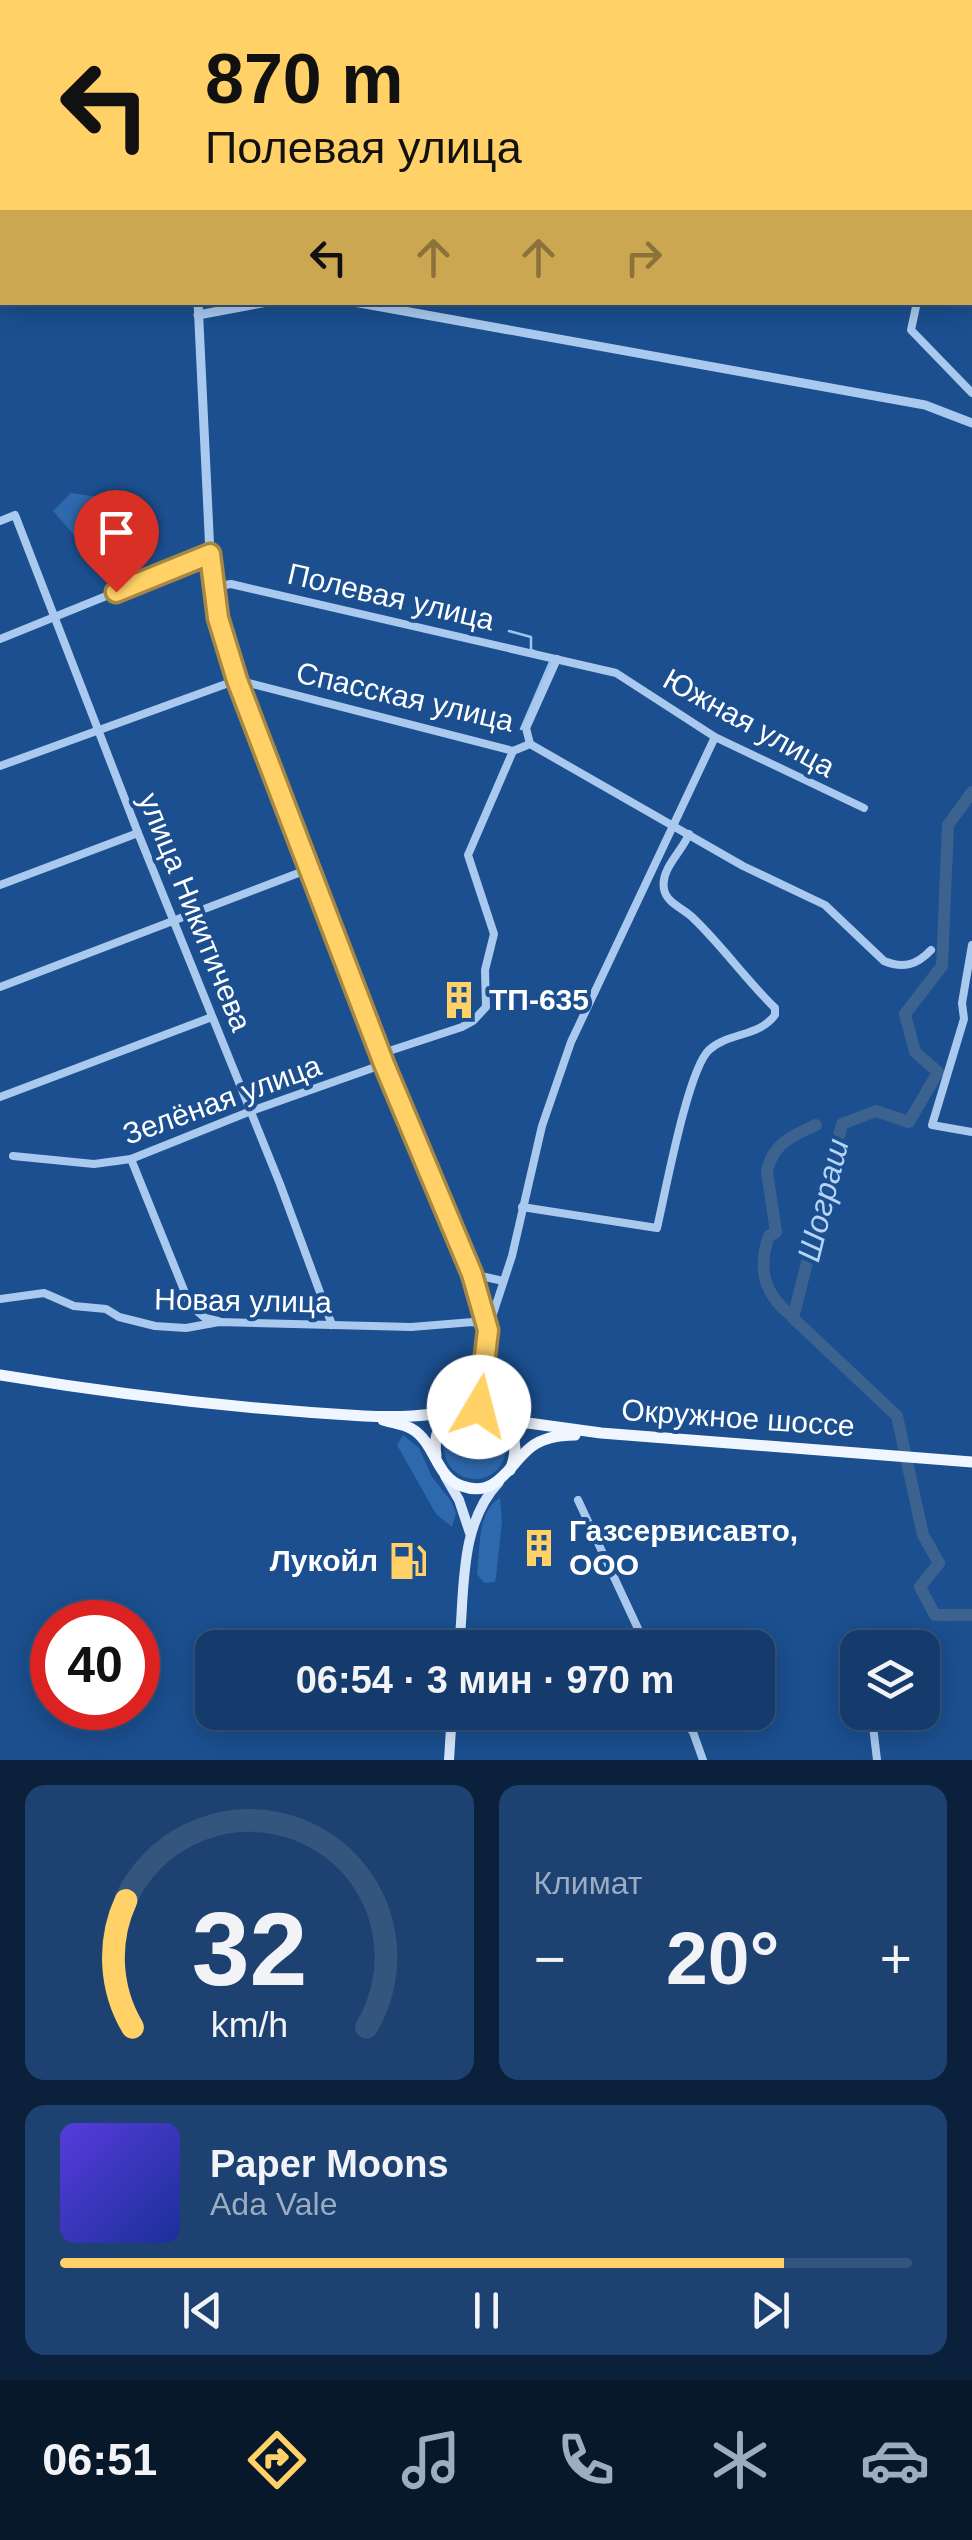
<!DOCTYPE html>
<html lang="ru">
<head>
<meta charset="utf-8">
<style>
  :root { --surface:#143b6b; --page:#1d4271; --text:#f1f3f6; --muted:#9dadc1; --line:#33557e; --accent:#ffd166 }
  body { margin:0; font-family:Arial,sans-serif; background:var(--page); color:var(--text); height:100vh; display:flex; flex-direction:column; font-size:38px; white-space:nowrap }
  * { box-sizing:border-box; margin:0 }
  p { font-size:32px; color:var(--muted) }
  .icon { flex:none; width:55px; height:55px; fill:none; stroke:currentColor; stroke-width:2; stroke-linecap:round; stroke-linejoin:round }
  .map { position:relative; height:1760px; overflow:hidden }
  .panel { display:flex; flex-direction:column; gap:25px; padding:25px; background:#0b203b; flex:1 }
  .panel>* { flex:none }
  .banner { position:absolute; left:0px; top:0px; width:972px; height:305px; box-shadow:0 5px 25px #0003,0 0 0 2px var(--line); background:#ffd166; color:#111; overflow:hidden }
  .tools { position:absolute; left:840px; top:1630px; display:grid; gap:20px }
  .tools a { display:grid; place-items:center; width:100px; height:100px; border-radius:20px; background:var(--surface); box-shadow:0 5px 25px #0003,0 0 0 2px var(--line); font-size:50px }
  .speed { position:absolute; left:30px; top:1600px; display:flex; gap:20px; font-size:50px; font-weight:700; text-align:center }
  .speed>* { display:grid; place-content:center; width:130px; height:130px; border-radius:50%; background:var(--surface); box-shadow:0 5px 25px #0003,0 0 0 2px var(--line); line-height:1 }
  .speed .limit { border:15px solid #d22; background:#fff; color:#111 }
  .pin { position:absolute; display:grid; place-items:center; width:85px; height:85px; color:#fff; margin:-102px -42px; border-radius:50% 50% 50% 0; rotate:-45deg; box-shadow:0 0 10px #0007 }
  .pin .icon { rotate:45deg }
  .me { position:absolute; width:110px; margin:-55px; rotate:8deg; stroke-linejoin:round; filter:drop-shadow(0 0 8px #0008) }
  .turn { display:flex; align-items:center; gap:35px; height:210px; padding:0 40px; font-size:45px }
  .turn .icon { width:130px; height:130px; stroke-width:2.5 }
  .turn b { display:block; font-size:70px; line-height:85px }
  .lanes { display:flex; align-items:center; height:95px; padding:0 40px; background:#0003; justify-content:center; gap:50px; direction:ltr }
  .lanes .off { opacity:.35 }
  .big { font-size:75px; font-weight:600; line-height:1.1 }
  .panel .card { flex:1; display:flex; flex-direction:column; justify-content:center; gap:15px; min-width:0; padding:0 35px; border-radius:20px; background:var(--page) }
  .panel .dial { align-items:center; gap:0 }
  .dial svg { height:260px; overflow:visible; fill:none; stroke:var(--line); stroke-width:7; stroke-linecap:round; text-anchor:middle }
  .dial text { fill:var(--text); stroke:none }
  .song { display:flex; align-items:center; gap:30px }
  .cover { width:120px; height:120px; border-radius:15px; background:linear-gradient(135deg,hsl(250 70% 55%),hsl(230 70% 35%)) }
  .played { height:10px; border-radius:5px; background:linear-gradient(90deg,var(--accent) 85%,var(--line) 85%) }
  .keys { display:flex; justify-content:space-around; direction:ltr }
  .heat { display:flex; justify-content:space-between; align-items:center; font-size:55px; direction:ltr }
  .panel .tiles { flex:1; display:grid; gap:25px; grid-template-columns:1fr 1fr }
  .card:last-child { grid-column:span 2 }
  .trip { position:absolute; left:195px; top:1630px; width:580px; height:100px; border-radius:20px; background:var(--surface); box-shadow:0 5px 25px #0003,0 0 0 2px var(--line); font-weight:600; line-height:100px; text-align:center }
  .tabs { display:flex; height:160px; justify-content:space-around; align-items:center; background:#08182b; color:var(--muted) }
  .tabs .icon { width:70px; height:70px }
  .tabs .current { color:var(--accent) }
  .tabs b { font-size:45px; color:var(--text) }
  .map>svg:first-child { display:block }
  .green { fill:#2e69ad }
  .lines { fill:none; stroke-linecap:round; stroke-linejoin:round }
  .stream { stroke:#9cc4f0; stroke-width:2.5 }
  .river { stroke:#3c6290; stroke-width:12 }
  .minor { stroke:#a9c9ee; stroke-width:8 }
  .tertiary { stroke:#a9c9ee; stroke-width:9 }
  .secondary { stroke:#d6e6fa; stroke-width:10 }
  .primary { stroke:#f0f6ff; stroke-width:11 }
  .route-casing { stroke:#a68842; stroke-width:25 }
  .route { stroke:#ffd166; stroke-width:18 }
  .labels { text-anchor:middle; stroke-width:8; stroke-linejoin:round; paint-order:stroke }
  .street-label { font-size:30px; fill:#fff; stroke:#1b4f8f }
  .poi-label { font-size:30px; font-weight:bold; fill:#fff; stroke:#1b4f8f; text-anchor:start }
  .water-label { font-size:32px; font-style:italic; fill:#b5d3f5; stroke:#1b4f8f }
</style>
</head>
<body>
<div class="map">
<svg width="972" height="1760" viewBox="0 0 972 1760">
  <rect width="100%" height="100%" fill="#1b4f8f"/>
  <g class="green">
    <path d="M71 493 119 500 111 542 86 549 53 511Z"/>
    <circle cx="475" cy="1448" r="31"/>
    <path d="M403 1435 419 1448 432 1477 451 1501 456 1513 452 1527 436 1514 397 1445Z"/>
    <path d="M500 1498 502 1521 496 1577 495 1582 484 1583 477 1574C480 1551 477 1510 500 1498Z"/>
  </g>
  <g class="lines">
    <g class="stream">
      <path d="M740 0 747 2"/>
      <path d="M970 292 972 295"/>
      <path d="M509 631 531 637V650L534 651"/>
      <path d="M521 729 550 662"/>
    </g>
    <g class="river">
      <path d="M972 792 948 825 942 966 905 1014 915 1052 938 1072 909 1122 876 1111 842 1124 793 1318 897 1416 923 1535 939 1563 920 1587 935 1615H972"/>
      <path d="M793 1317C764 1295 757 1269 769 1236L776 1232 767 1172C771 1145 793 1135 816 1125"/>
    </g>
    <g class="minor">
      <path d="M0 76 2 78"/>
      <path d="M970 247H972"/>
      <path d="M0 296H2"/>
      <path d="M917 302 911 330 972 393"/>
      <path d="M0 521 15 515 138 833 280 1184 332 1325"/>
      <path d="M214 587 231 584 616 673 715 737 864 808"/>
      <path d="M0 639 210 554"/>
      <path d="M530 744 526 728 557 659"/>
      <path d="M0 766 237 680 513 751 530 744 743 866 825 905 884 961C903 969 917 965 931 950"/>
      <path d="M0 885 138 833"/>
      <path d="M972 945 962 1003 964 1019 932 1125 972 1132"/>
      <path d="M0 987 309 869"/>
      <path d="M380 1054 462 1027 473 1021 486 1007 485 970 494 934 468 855 513 751"/>
      <path d="M0 1097 212 1017"/>
      <path d="M13 1156 94 1164 131 1159 251 1111 384 1064"/>
      <path d="M131 1159 190 1305 205 1318 218 1321"/>
      <path d="M522 1207 657 1228C665 1194 688 1069 709 1050 729 1032 759 1037 775 1015V1008C745 979 721 944 691 916 682 908 666 902 664 889 660 869 682 852 689 834"/>
      <path d="M472 1274 503 1281"/>
      <path d="M0 1299 44 1293 74 1306 106 1309 119 1317 155 1326 186 1328 219 1322 411 1327 473 1322 488 1329 512 1256 542 1126 571 1042 715 737"/>
      <path d="M578 1500 647 1648"/>
      <path d="M676 1712 693 1732 703 1760"/>
      <path d="M873 1726 877 1760"/>
    </g>
    <g class="tertiary">
      <path d="M195 2V0"/>
      <path d="M198 302 210 554 218 618 237 680 384 1064 472 1274 488 1329 479 1407"/>
      <path d="M354 302 925 405 972 423"/>
      <path d="M198 315 267 302"/>
    </g>
    <g class="secondary">
      <path d="M445 1476 459 1500 470 1533"/>
      <path d="M459 1648C465 1593 458 1525 499 1482"/>
      <path d="M449 1760 452 1712"/>
    </g>
    <g class="primary">
      <path d="M0 1375C120 1395 242 1409 364 1416 386 1417 411 1417 433 1414 450 1413 468 1403 485 1408 513 1416 521 1445 510 1470"/>
      <path d="M500 1413 528 1423 601 1433 972 1462"/>
      <path d="M383 1420C392 1423 404 1424 412 1429 436 1443 435 1477 462 1486 497 1499 509 1464 531 1447 544 1437 559 1435 575 1435"/>
      <path d="M436 1456C433 1437 439 1422 455 1412"/>
    </g>
  </g>
  <g class="lines">
    <g class="route-casing">
      <path id="route" d="M116 592 210 554 218 618 237 680 384 1064 472 1274 488 1330 479 1407"/>
    </g>
    <use href="#route" class="route"/>
  </g>
  <defs>
    <g id="building-bare" transform="scale(3)"><path d="M-4-6H4V6H1V3H-1V6H-4ZM-2.5-4.3h1.7v1.8h-1.7ZM.8-4.3h1.7v1.8H.8ZM-2.5-1h1.7V.8h-1.7ZM.8-1h1.7V.8H.8Z" fill="#ffd166" stroke="#1b4f8f" stroke-width="2.5" paint-order="stroke"/></g>
    <g id="fuel-bare" transform="scale(3)"><path d="M-5.5-6h7V0h2V4h1.3V-2.5L3-4.5l.8-.8L6-3V5H2.5V1h-1V6h-7ZM-4.2-4.7v3.2H.2V-4.7Z" fill="#ffd166" stroke="#1b4f8f" stroke-width="2.5" paint-order="stroke"/></g>
  </defs>
  <g fill-rule="evenodd">
    <use href="#building-bare" x="459" y="1000"/>
    <use href="#building-bare" x="539" y="1548"/>
    <use href="#fuel-bare" x="408" y="1561"/>
  </g>
  <g class="labels">
    <g class="street-label">
      <text transform="translate(391 597) rotate(13)" y="10">Полевая улица</text>
      <text transform="translate(405 697) rotate(13)" y="10">Спасская улица</text>
      <text transform="translate(749 723) rotate(29)" y="10">Южная улица</text>
      <text transform="translate(195 912) rotate(68)" y="10">улица Никитичева</text>
      <text transform="translate(222 1100) rotate(-20)" y="10">Зелёная улица</text>
      <text transform="translate(243 1301) rotate(1)" y="10">Новая улица</text>
      <text transform="translate(738 1418) rotate(4)" y="10">Окружное шоссе</text>
    </g>
    <g class="poi-label">
      <text x="489" y="1010">ТП-635</text>
      <text x="569" y="1541">Газсервисавто,<tspan x="569" dy="34">ООО</tspan></text>
      <text x="378" y="1571" text-anchor="end">Лукойл</text>
    </g>
    <g class="water-label">
      <text transform="translate(823 1200) rotate(-76)" y="11">Шограш</text>
    </g>
  </g>
</svg>
<div class="tools">
<a><svg class="icon" aria-label="layers" viewBox="0 0 24 24"><path d="M12 4l9 5-9 5-9-5zM3 14l9 5 9-5"/></svg></a>
</div>
<div class="speed"><div class="limit">40</div></div>
<div class="pin" style="left:116px;top:592px;background:#d93025"><svg class="icon" aria-label="arrive" viewBox="0 0 24 24"><path d="M6 21V4h12l-3 4 3 4H6"/></svg></div>
<svg class="me" style="left:479px;top:1407px" viewBox="-20 -20 40 40"><circle r="19" fill="#fff"/><path d="M0-13L10 11 0 6-10 11z" fill="#ffd166"/></svg>
<div class="trip">06:54 · 3 мин · 970 m</div>
<div class="banner">
<div class="turn"><svg class="icon" aria-label="left" viewBox="0 0 24 24"><path d="M17 20v-9H6M10 6l-5 5 5 5"/></svg><div><b>870 m</b>Полевая улица</div></div>
<div class="lanes"><svg class="icon" aria-label="left" viewBox="0 0 24 24"><path d="M17 20v-9H6M10 6l-5 5 5 5"/></svg><svg class="icon off" aria-label="ahead" viewBox="0 0 24 24"><path d="M12 20V5M6 11l6-6 6 6"/></svg><svg class="icon off" aria-label="ahead" viewBox="0 0 24 24"><path d="M12 20V5M6 11l6-6 6 6"/></svg><svg class="icon off" aria-label="right" viewBox="0 0 24 24"><path d="M7 20v-9h11M14 6l5 5-5 5"/></svg></div>
</div>
</div>
<section class="panel">
<div class="tiles">
<div class="card dial"><svg viewBox="0 0 100 80">
<path d="M14 69A42 42 0 1 1 86 69"/>
<path d="M14 69A42 42 0 0 1 12 30" stroke="#ffd166"/>
<text x="50" y="56" font-size="32" font-weight="700">32</text>
<text x="50" y="72" font-size="11">km/h</text>
</svg></div>
<div class="card"><p>Климат</p>
<div class="heat"><a>−</a><b class="big">20°</b><a>+</a></div>
</div>
<div class="card">
<div class="song"><i class="cover"></i><div><b>Paper Moons</b><p>Ada Vale</p></div></div>
<div class="played"></div>
<div class="keys"><svg class="icon" aria-label="previous" viewBox="0 0 24 24"><path d="M18 5L8 12l10 7zM5 5v14"/></svg><svg class="icon" aria-label="pause" viewBox="0 0 24 24"><path d="M8 5v14M16 5v14"/></svg><svg class="icon" aria-label="next" viewBox="0 0 24 24"><path d="M6 5l10 7-10 7zM19 5v14"/></svg></div>
</div>
</div>
</section>
<nav class="tabs">
<b>06:51</b>
<svg class="icon current" aria-label="directions" viewBox="0 0 24 24"><path d="M12 3l9 9-9 9-9-9zM9 14v-3h6M13 9l2 2-2 2"/></svg>
<svg class="icon" aria-label="music" viewBox="0 0 24 24"><path d="M9 18V5l10-2v13"/><circle cx="6" cy="18" r="3"/><circle cx="16" cy="16" r="3"/></svg>
<svg class="icon" aria-label="phone" viewBox="0 0 24 24"><path d="M5 4h4l2 5-3 2q2 4 5 5l2-3 5 2v4C11 20 4 13 5 4z"/></svg>
<svg class="icon" aria-label="climate" viewBox="0 0 24 24"><path d="M12 3v18M4 7l16 10M4 17L20 7"/></svg>
<svg class="icon" aria-label="car" viewBox="0 0 24 24"><path d="M5 17H2v-5l4-1 3-4h7l3 4 3 1v5h-3M9 17h6M6 11h13"/><circle cx="7" cy="17" r="2"/><circle cx="17" cy="17" r="2"/></svg>
</nav>
</body>
</html>
